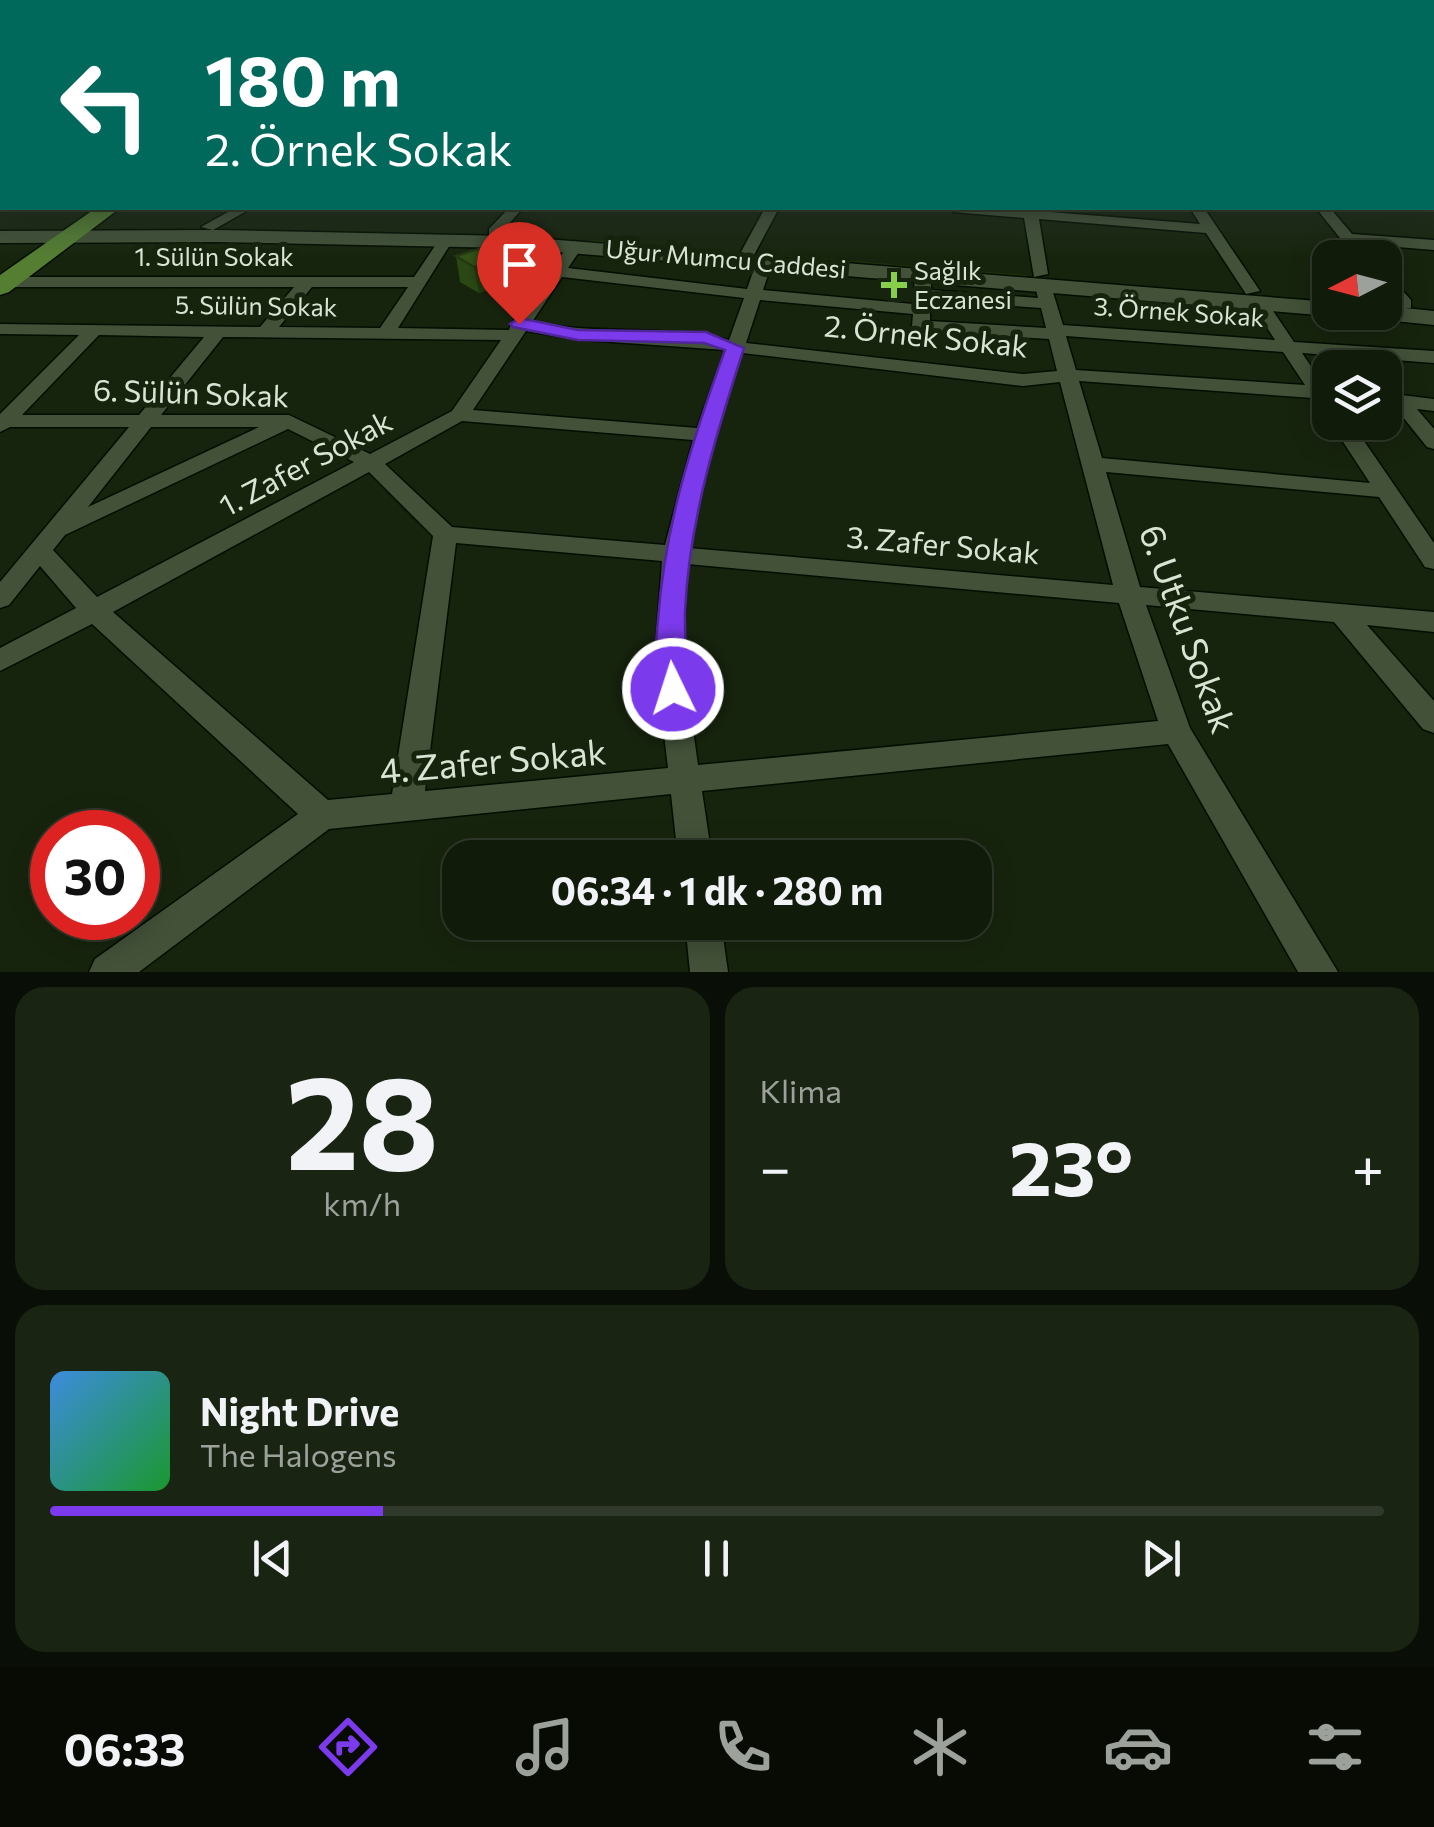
<!DOCTYPE html>
<html lang="tr">
<head>
<meta charset="utf-8">
<style>
  :root { --surface:#111b0a; --page:#1a2413; --text:#f1f3f6; --muted:#9ca19c; --line:#30392b; --accent:#7c3aed }
  body { margin:0; font-family:Commissioner,sans-serif; background:var(--page); color:var(--text); height:100vh; display:flex; flex-direction:column; font-size:38px; white-space:nowrap }
  * { box-sizing:border-box; margin:0 }
  p { font-size:32px; color:var(--muted) }
  .icon { flex:none; width:55px; height:55px; fill:none; stroke:currentColor; stroke-width:2; stroke-linecap:round; stroke-linejoin:round }
  .map { position:relative; height:972px; overflow:hidden }
  .side { display:flex; flex-direction:column; gap:15px; padding:15px; background:#090f06; flex:1 }
  .side>* { flex:none }
  .hud { position:absolute; left:0px; top:0px; width:1435px; height:210px; box-shadow:0 5px 25px #0003,0 0 0 2px var(--line); background:#00695c; color:#fff; overflow:hidden }
  .needle { width:65px; rotate:264deg }
  .fabs { position:absolute; left:1312px; top:240px; display:grid; gap:20px }
  .fabs a { display:grid; place-items:center; width:90px; height:90px; border-radius:20px; background:var(--surface); box-shadow:0 5px 25px #0003,0 0 0 2px var(--line); font-size:50px }
  .speed { position:absolute; left:30px; top:810px; display:flex; gap:20px; font-size:50px; font-weight:700; text-align:center }
  .speed>* { display:grid; place-content:center; width:130px; height:130px; border-radius:50%; background:var(--surface); box-shadow:0 5px 25px #0003,0 0 0 2px var(--line); line-height:1 }
  .speed .limit { border:15px solid #d22; background:#fff; color:#111 }
  .pin { position:absolute; display:grid; place-items:center; width:85px; height:85px; color:#fff; margin:-102px -42px; border-radius:50% 50% 50% 0; rotate:-45deg; box-shadow:0 0 10px #0007 }
  .pin .icon { rotate:45deg }
  .me { position:absolute; width:110px; margin:-55px; rotate:356deg; stroke-linejoin:round; filter:drop-shadow(0 0 8px #0008) }
  .turn { display:flex; align-items:center; gap:35px; height:210px; padding:0 40px; font-size:45px }
  .turn .icon { width:130px; height:130px; stroke-width:2.5 }
  .turn b { display:block; font-size:70px; line-height:85px }
  .big { font-size:75px; font-weight:700; line-height:1.1 }
  .side .tile { flex:1; display:flex; flex-direction:column; justify-content:center; gap:15px; min-width:0; padding:0 35px; border-radius:30px; background:var(--page) }
  .side .dial { align-items:center; gap:0 }
  .dial b { font-size:130px; line-height:1 }
  .song { display:flex; align-items:center; gap:30px }
  .cover { width:120px; height:120px; border-radius:15px; background:linear-gradient(135deg,hsl(210 70% 55%),hsl(130 70% 35%)) }
  .played { height:10px; border-radius:5px; background:linear-gradient(90deg,var(--accent) 25%,var(--line) 25%) }
  .keys { display:flex; justify-content:space-around; direction:ltr }
  .heat { display:flex; justify-content:space-between; align-items:center; font-size:55px; direction:ltr }
  .side .tiles { flex:1; display:grid; gap:15px; grid-template-columns:1fr 1fr }
  .tile:last-child { grid-column:span 2 }
  .trip { position:absolute; left:442px; top:840px; width:550px; height:100px; border-radius:30px; background:var(--surface); box-shadow:0 5px 25px #0003,0 0 0 2px var(--line); font-weight:700; line-height:100px; text-align:center }
  .tabs { display:flex; height:160px; justify-content:space-around; align-items:center; background:#070b04; color:var(--muted) }
  .tabs .icon { width:70px; height:70px }
  .tabs .selected { color:var(--accent) }
  .tabs b { font-size:45px; color:var(--text) }
  .map>svg:first-child { display:block }
  .green { fill:#1b3207 }
  .lines { fill:none; stroke-linecap:round; stroke-linejoin:round }
  .street-casing { stroke:#030d00; stroke-width:3 }
  .secondary-casing { stroke:#030d00; stroke-width:3 }
  .primary-casing { stroke:#030d00; stroke-width:3 }
  .street { fill:#425138; fill-rule:evenodd }
  .secondary { fill:#425138; fill-rule:evenodd }
  .primary { fill:#557e33; fill-rule:evenodd }
  .wall { fill:#2b4714 }
  .shaded-wall { fill:#233910 }
  .building { fill:#325217; stroke:#233910; stroke-width:2.5 }
  .route { fill:#7c3aed; stroke:#51269a; stroke-width:2.5 }
  .poi-dot { fill:#87cf4b; stroke:#17240d; stroke-width:4 }
  .labels { text-anchor:middle; stroke-width:10; stroke-linejoin:round; paint-order:stroke }
  .far-street-label { font-size:25px; fill:#dae4d5; stroke:#17240d }
  .far-poi-label { font-size:25px; fill:#dae4d5; stroke:#17240d; text-anchor:start }
  .street-label { font-size:30px; fill:#dae4d5; stroke:#17240d }
  .near-street-label { font-size:35px; fill:#dae4d5; stroke:#17240d }
</style>
</head>
<body>
<div class="map">
<svg width="1434" height="972" viewBox="0 0 1434 972">
  <rect width="100%" height="100%" fill="#17240d"/>
  <path class="green" d="M592 240 1027 275 1028 278 588 243Z"/>
  <g class="lines">
    <g class="street-casing">
      <g id="street">
        <rect x="0" y="151" width="2" height="8"/>
        <rect x="1432" y="170" width="2" height="8"/>
        <path d="M2 176V185L0 186V177Z"/>
        <rect x="1432" y="196" width="2" height="8"/>
        <path d="M235 208H252L213 230 201 227Z"/>
        <path d="M509 208H523L499 235H489V229Z"/>
        <path d="M765 208H779L754 255H744L741 252Z"/>
        <path d="M946 208H1037V211L1200 224 1190 208H1204L1260 291 1246 294 1206 233 1039 219 1048 274 1034 277 1024 218 953 212Z"/>
        <path d="M1316 208H1330L1352 234 1434 240V250L1360 244 1371 258H1356Z"/>
        <path d="M446 236 453 240 398 328 509 330C513 318 564 247 575 241L583 246 568 268 747 289 756 263 764 258 772 263 763 290 913 304 915 276 923 271 931 276V290L1038 298 1035 286 1043 281 1051 286 1063 325 1275 340 1251 303 1259 298 1265 299 1294 342 1434 351V363L1302 353 1325 387H1330V403L1324 405 1313 398 1079 381 1102 458 1370 483 1330 422H1351L1434 543V569L1425 567 1379 497 1106 472 1140 587 1434 612V632L1367 625 1434 701V733L1423 729 1334 622 1146 605 1190 728 1338 972H1298L1168 744 702 791 712 858H678L671 794 329 829 139 972H89L95 959 298 814 92 624 0 671V648L76 608 40 566 9 605 0 608V582L129 427H10L0 432V414L79 335 0 334V324L260 327 294 287H8L0 282 8 277H414L441 237ZM562 277 744 298 729 340C666 325 597 335 532 322ZM312 287H408L380 328 279 327ZM760 300 913 314 912 326 921 331 1049 339 1057 371 1023 374 746 343ZM930 300 1041 308 1046 328 930 321ZM526 331 584 340 725 350 697 428 473 410ZM99 335 204 337 139 415H22ZM1066 336 1283 352 1305 385 1076 370ZM223 337 501 340 452 411 370 454 289 415H161ZM742 353 1023 386 1060 382 1113 585 689 548 715 435ZM462 421 693 440 665 545 452 527 385 464ZM151 427H259L88 507ZM288 429 354 462 97 597 53 550 65 535ZM369 472 433 536 392 794 328 800 113 612ZM456 543 662 561 655 658 668 768 425 791ZM687 564 1119 603 1158 721 698 765 683 658Z"/>
        <path d="M1385 276 1391 278 1411 300V308H1399L1385 291Z"/>
        <path d="M1393 394 1434 399V411L1417 409 1434 429V449L1427 447 1394 406 1386 404V396Z"/>
        <path d="M685 922H721L728 972H690Z"/>
      </g>
    </g>
    <g class="secondary-casing">
      <g id="secondary">
        <path d="M217 230 509 236 1330 302V312H1340L1330 316 509 248 217 242 0 243V231Z"/>
        <path d="M1385 306 1434 311V325L1374 319 1362 312H1385Z"/>
      </g>
    </g>
    <g class="primary-casing">
      <path id="primary" d="M96 208H120L9 292 0 295V275Z"/>
    </g>
    <use href="#street" class="street"/>
    <use href="#secondary" class="secondary"/>
    <use href="#primary" class="primary"/>
  </g>
  <path class="wall" d="M456 256 524 278 479 293 460 282Z"/>
  <path class="shaded-wall" d="M520 252 524 278 479 293 474 267Z"/>
  <path class="building" d="M501 242 520 252 474 267 456 256Z"/>
  <linearGradient id="sky" x2="0" y2="1"><stop stop-color="#0d1407"/><stop offset="0.47" stop-color="#364540"/><stop offset="1" stop-color="#364540" stop-opacity="0"/></linearGradient>
  <rect width="1434" height="257" fill="url(#sky)"/>
  <path class="route" d="M519 318 578 330 706 332 744 348C716 434 689 521 685 612 684 629 689 687 684 697L673 700 663 697C651 674 656 645 658 620 665 524 692 441 725 350L704 343 578 340 513 327 510 324Z"/>
  <path class="poi-dot" d="M889 270h10v10h10v10h-10v10h-10v-10h-10v-10h10z"/>
  <g class="labels">
    <g class="far-street-label">
      <text x="214" y="266">1. Sülün Sokak</text>
      <text transform="translate(726 259) rotate(5)" y="9">Uğur Mumcu Caddesi</text>
      <text transform="translate(256 306) rotate(1)" y="9">5. Sülün Sokak</text>
      <text transform="translate(1179 312) rotate(4)" y="9">3. Örnek Sokak</text>
    </g>
    <g class="far-poi-label">
      <text x="914" y="280">Sağlık<tspan x="914" dy="29">Eczanesi</tspan></text>
    </g>
    <g class="street-label">
      <text transform="translate(926 337) rotate(6)" y="10">2. Örnek Sokak</text>
      <text transform="translate(191 394) rotate(2)" y="10">6. Sülün Sokak</text>
      <text transform="translate(306 464) rotate(-28)" y="10">1. Zafer Sokak</text>
      <text transform="translate(943 546) rotate(5)" y="10">3. Zafer Sokak</text>
    </g>
    <g class="near-street-label">
      <text transform="translate(1187 629) rotate(70)" y="12">6. Utku Sokak</text>
      <text transform="translate(493 762) rotate(-5)" y="12">4. Zafer Sokak</text>
    </g>
  </g>
</svg>
<div class="fabs">
<a><svg class="needle" viewBox="-14 -14 28 28"><path d="M0-13l5 13h-10z" fill="#e53935"/><path d="M0 13l5-13h-10z" fill="#9ca19c"/></svg></a>
<a><svg class="icon" aria-label="layers" viewBox="0 0 24 24"><path d="M12 4l9 5-9 5-9-5zM3 14l9 5 9-5"/></svg></a>
</div>
<div class="speed"><div class="limit">30</div></div>
<div class="pin" style="left:519px;top:324px;background:#d93025"><svg class="icon" aria-label="arrive" viewBox="0 0 24 24"><path d="M6 21V4h12l-3 4 3 4H6"/></svg></div>
<svg class="me" style="left:673px;top:689px" viewBox="-20 -20 40 40"><circle r="17" fill="#7c3aed" stroke="#fff" stroke-width="3"/><path d="M0-11L8 9 0 5-8 9z" fill="#fff"/></svg>
<div class="trip">06:34 · 1 dk · 280 m</div>
<div class="hud">
<div class="turn"><svg class="icon" aria-label="left" viewBox="0 0 24 24"><path d="M17 20v-9H6M10 6l-5 5 5 5"/></svg><div><b>180 m</b>2. Örnek Sokak</div></div>
</div>
</div>
<section class="side">
<div class="tiles">
<div class="tile dial"><b>28</b><p>km/h</p></div>
<div class="tile"><p>Klima</p>
<div class="heat"><a>−</a><b class="big">23°</b><a>+</a></div>
</div>
<div class="tile">
<div class="song"><i class="cover"></i><div><b>Night Drive</b><p>The Halogens</p></div></div>
<div class="played"></div>
<div class="keys"><svg class="icon" aria-label="previous" viewBox="0 0 24 24"><path d="M18 5L8 12l10 7zM5 5v14"/></svg><svg class="icon" aria-label="pause" viewBox="0 0 24 24"><path d="M8 5v14M16 5v14"/></svg><svg class="icon" aria-label="next" viewBox="0 0 24 24"><path d="M6 5l10 7-10 7zM19 5v14"/></svg></div>
</div>
</div>
</section>
<nav class="tabs">
<b>06:33</b>
<svg class="icon selected" aria-label="directions" viewBox="0 0 24 24"><path d="M12 3l9 9-9 9-9-9zM9 14v-3h6M13 9l2 2-2 2"/></svg>
<svg class="icon" aria-label="music" viewBox="0 0 24 24"><path d="M9 18V5l10-2v13"/><circle cx="6" cy="18" r="3"/><circle cx="16" cy="16" r="3"/></svg>
<svg class="icon" aria-label="phone" viewBox="0 0 24 24"><path d="M5 4h4l2 5-3 2q2 4 5 5l2-3 5 2v4C11 20 4 13 5 4z"/></svg>
<svg class="icon" aria-label="climate" viewBox="0 0 24 24"><path d="M12 3v18M4 7l16 10M4 17L20 7"/></svg>
<svg class="icon" aria-label="car" viewBox="0 0 24 24"><path d="M5 17H2v-5l4-1 3-4h7l3 4 3 1v5h-3M9 17h6M6 11h13"/><circle cx="7" cy="17" r="2"/><circle cx="17" cy="17" r="2"/></svg>
<svg class="icon" aria-label="filters" viewBox="0 0 24 24"><path d="M4 7h16M4 17h16"/><circle cx="9" cy="7" r="2"/><circle cx="15" cy="17" r="2"/></svg>
</nav>
</body>
</html>
